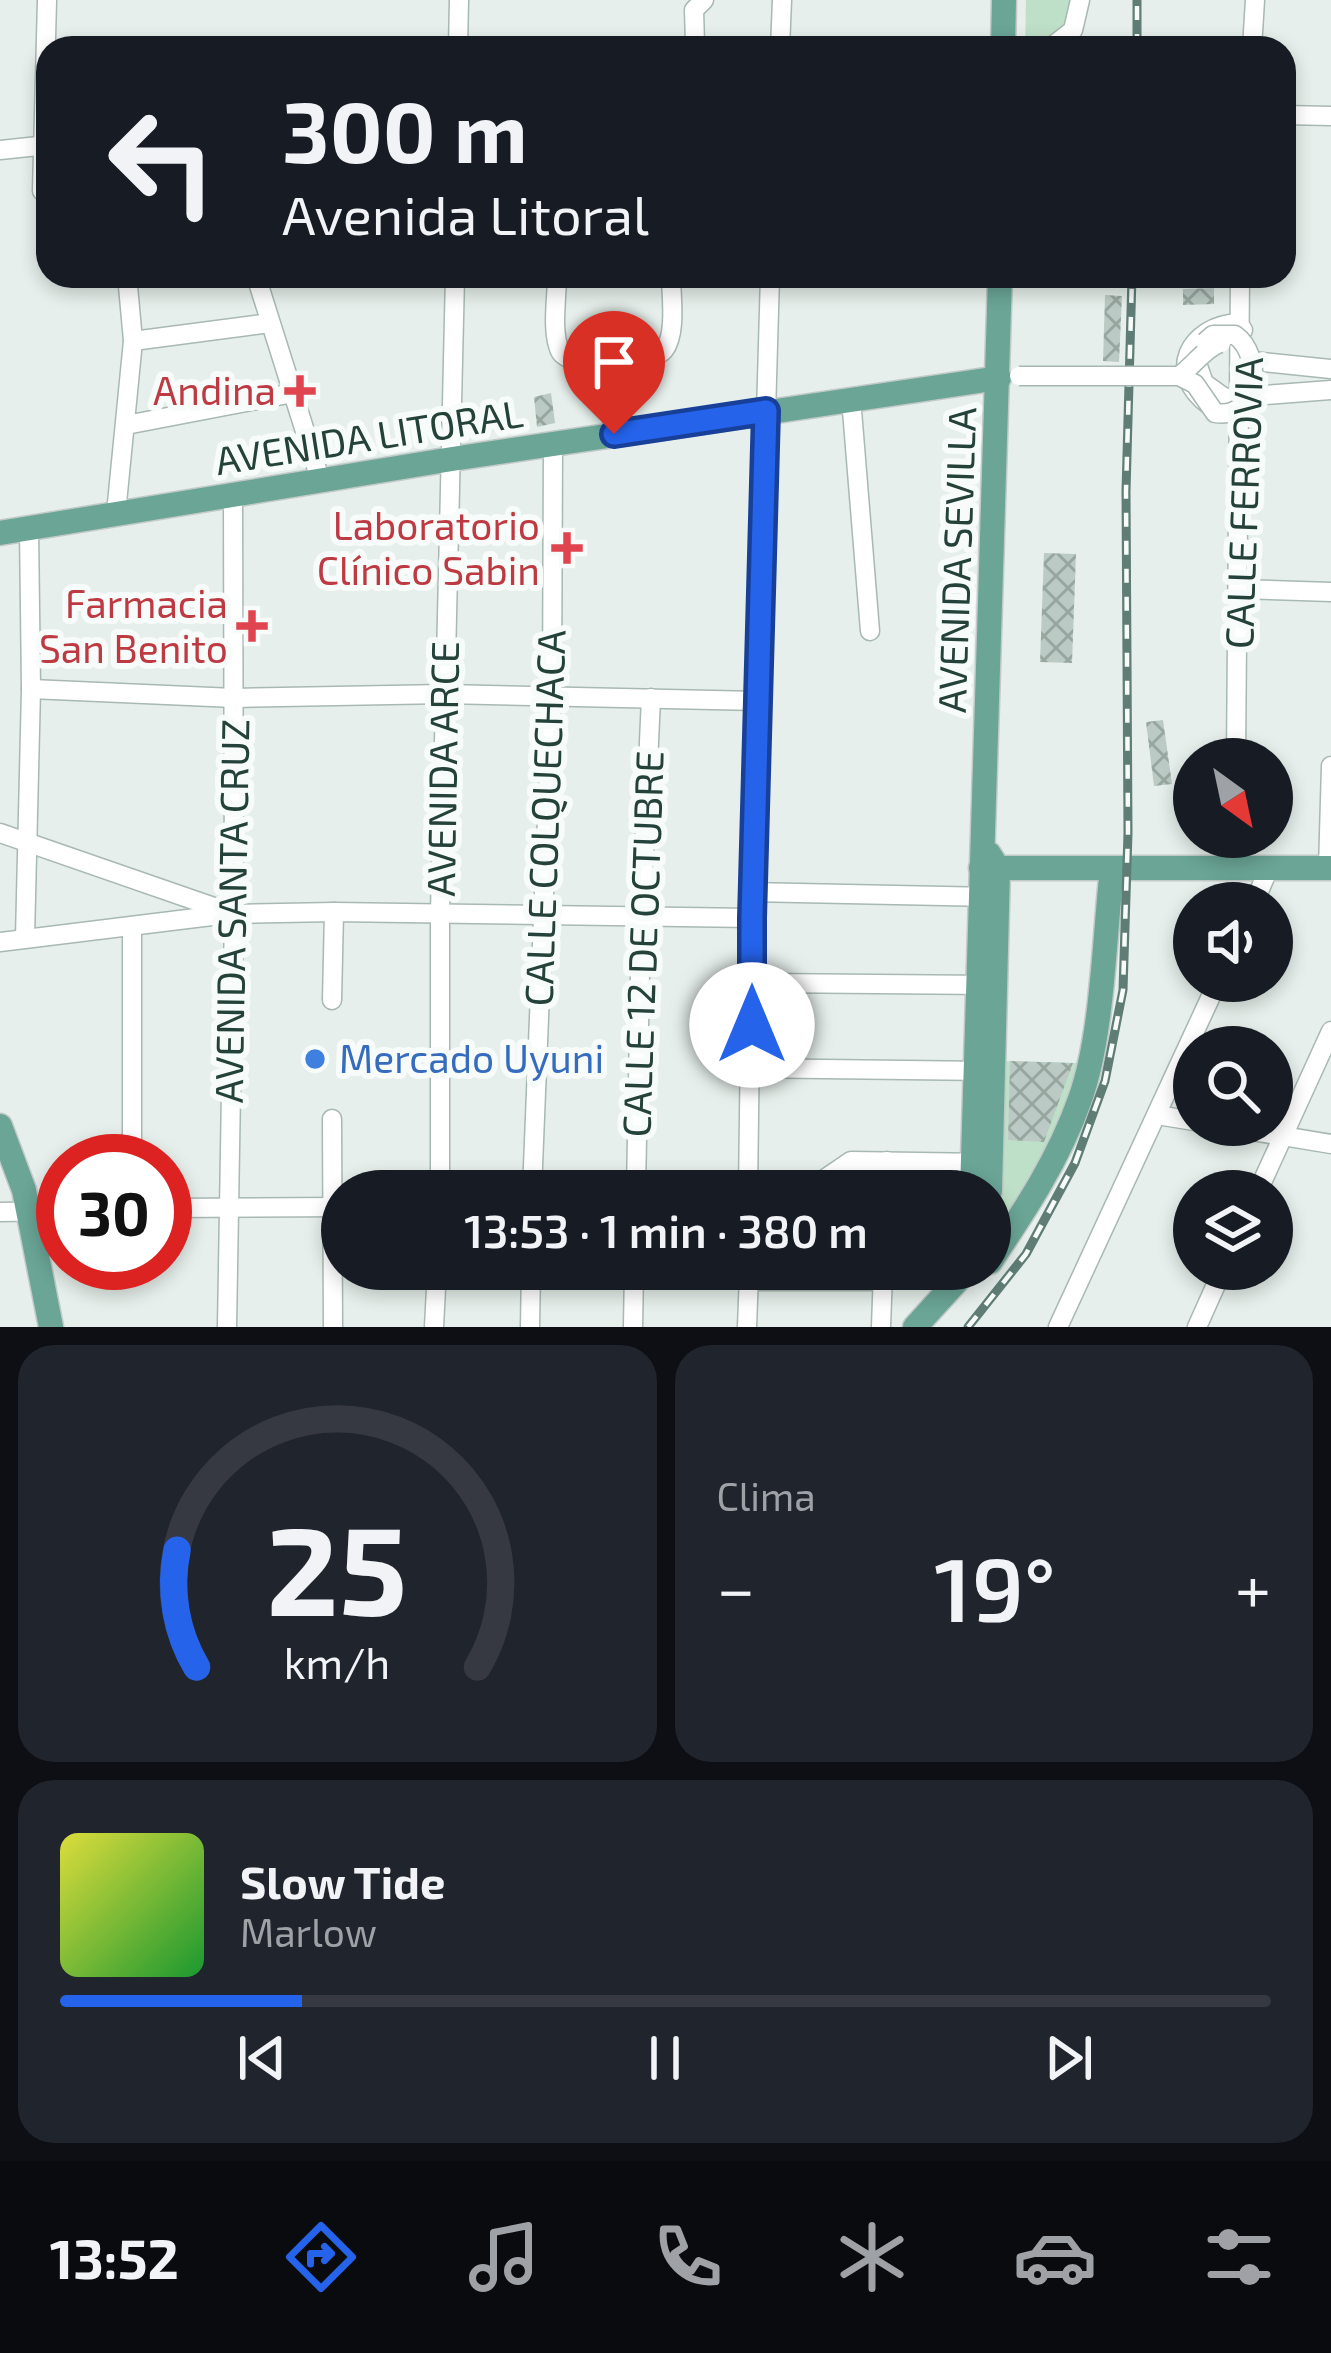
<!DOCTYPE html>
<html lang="es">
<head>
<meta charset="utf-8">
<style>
  :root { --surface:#171b24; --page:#20242c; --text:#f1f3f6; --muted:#9ea1a6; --line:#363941; --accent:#2563eb }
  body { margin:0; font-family:"Exo 2",sans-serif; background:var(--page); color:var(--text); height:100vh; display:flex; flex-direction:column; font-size:45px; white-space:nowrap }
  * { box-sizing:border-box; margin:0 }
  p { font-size:39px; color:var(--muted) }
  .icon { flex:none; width:66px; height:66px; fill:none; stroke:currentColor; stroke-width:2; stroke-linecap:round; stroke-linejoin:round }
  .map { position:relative; height:1327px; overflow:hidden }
  .details { display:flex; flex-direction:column; gap:18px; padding:18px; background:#0d0f14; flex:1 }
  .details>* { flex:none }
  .top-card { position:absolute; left:36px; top:36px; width:1260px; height:252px; border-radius:36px; box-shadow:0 6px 18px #0003; background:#171b24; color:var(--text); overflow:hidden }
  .needle { width:78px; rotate:147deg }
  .buttons { position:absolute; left:1173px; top:738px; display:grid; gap:24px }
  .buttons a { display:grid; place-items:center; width:120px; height:120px; border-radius:50%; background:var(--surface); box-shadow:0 6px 18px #0003; font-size:60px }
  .speed { position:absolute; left:36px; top:1134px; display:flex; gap:24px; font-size:60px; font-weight:700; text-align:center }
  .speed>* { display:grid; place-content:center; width:156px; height:156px; border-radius:50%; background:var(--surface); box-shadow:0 6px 18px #0003; line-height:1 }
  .speed .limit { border:18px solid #d22; background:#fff; color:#111 }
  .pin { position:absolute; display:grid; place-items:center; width:102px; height:102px; color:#fff; margin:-123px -51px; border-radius:50% 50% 50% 0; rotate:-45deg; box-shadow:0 0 12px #0007 }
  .pin .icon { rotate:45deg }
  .me { position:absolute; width:132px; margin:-66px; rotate:0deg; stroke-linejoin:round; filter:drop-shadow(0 0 9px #0008) }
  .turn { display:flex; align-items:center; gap:42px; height:252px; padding:0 48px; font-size:54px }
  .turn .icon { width:156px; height:156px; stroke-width:2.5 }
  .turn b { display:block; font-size:84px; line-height:102px }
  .big { font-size:90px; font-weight:600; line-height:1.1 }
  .details .card { flex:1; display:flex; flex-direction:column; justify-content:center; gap:18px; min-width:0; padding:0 42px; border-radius:36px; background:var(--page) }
  .details .dial { align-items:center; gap:0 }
  .dial svg { height:312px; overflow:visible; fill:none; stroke:var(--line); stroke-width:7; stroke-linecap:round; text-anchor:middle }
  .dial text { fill:var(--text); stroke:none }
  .song { display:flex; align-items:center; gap:36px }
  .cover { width:144px; height:144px; border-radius:18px; background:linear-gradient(135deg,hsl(60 70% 55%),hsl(130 70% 35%)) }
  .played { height:12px; border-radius:6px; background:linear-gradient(90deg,var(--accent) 20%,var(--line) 20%) }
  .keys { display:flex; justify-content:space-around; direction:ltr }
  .heat { display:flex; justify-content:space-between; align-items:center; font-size:66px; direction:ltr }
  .details .tiles { flex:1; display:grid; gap:18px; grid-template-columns:1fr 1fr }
  .card:last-child { grid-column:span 2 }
  .trip { position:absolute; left:321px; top:1170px; width:690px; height:120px; border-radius:60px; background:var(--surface); box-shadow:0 6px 18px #0003; font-weight:600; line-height:120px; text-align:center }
  .menu { display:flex; height:192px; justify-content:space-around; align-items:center; background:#090b0e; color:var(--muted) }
  .menu .icon { width:84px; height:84px }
  .menu .current { color:var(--accent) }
  .menu b { font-size:54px; color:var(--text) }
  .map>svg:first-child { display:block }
  .grass { fill:#bfe0c8 }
  .building { fill:url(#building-cross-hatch) }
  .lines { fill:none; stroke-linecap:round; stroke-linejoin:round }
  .minor-casing { stroke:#a8b8b2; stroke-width:21 }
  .major-casing { stroke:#c2cac8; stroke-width:27 }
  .minor { stroke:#fff; stroke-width:18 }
  .major { stroke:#6aa596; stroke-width:24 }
  .rail-casing { stroke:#5f7d75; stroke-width:9 }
  .rail { stroke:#f7fbf9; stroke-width:4.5; stroke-dasharray:14; stroke-linecap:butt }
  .minor-bridge-casing { stroke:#a8b8b2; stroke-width:21; stroke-linecap:butt }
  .minor-bridge { stroke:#fff; stroke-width:18 }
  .route-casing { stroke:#184099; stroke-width:30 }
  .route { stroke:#2563eb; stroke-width:21 }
  .health-dot { fill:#e0444e; stroke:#f7fbf9; stroke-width:4.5 }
  .shop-dot { fill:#3f7fe0; stroke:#f7fbf9; stroke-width:4.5 }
  .labels { text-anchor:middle; stroke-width:12; stroke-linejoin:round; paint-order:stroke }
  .health-label { font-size:39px; fill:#be3a42; stroke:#f7fbf9; text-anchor:end }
  .street-label { font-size:39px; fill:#24423a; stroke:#f7fbf9 }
  .shop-label { font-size:39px; fill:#366cbe; stroke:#f7fbf9; text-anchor:start }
</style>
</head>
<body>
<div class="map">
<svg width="1331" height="1327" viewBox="0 0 1331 1327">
  <defs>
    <pattern id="building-cross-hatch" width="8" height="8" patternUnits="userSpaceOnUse" patternTransform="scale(3)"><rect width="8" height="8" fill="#bbcac4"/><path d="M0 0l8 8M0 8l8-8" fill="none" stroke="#98a6a0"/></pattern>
  </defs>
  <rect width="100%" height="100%" fill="#e6efeb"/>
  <g class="grass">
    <path d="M1026 0H1075C1066 25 1054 45 1025 48Z"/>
    <path d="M1004 1061 1080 1063 1068 1111 998 1239Z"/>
  </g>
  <g class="building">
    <path d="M1214 288V304L1183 305V289Z"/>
    <path d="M1105 295 1122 296 1119 362 1103 361Z"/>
    <path d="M551 393 555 423 537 427 534 397Z"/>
    <path d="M1044 553 1076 554 1072 663 1040 662Z"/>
    <path d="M1163 720 1172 784 1154 786 1146 722Z"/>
    <path d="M1010 1061 1073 1063 1044 1142 1008 1140Z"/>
  </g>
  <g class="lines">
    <g class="minor-casing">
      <g id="minor">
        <path d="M695 44 694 10 704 0"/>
        <path d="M458 48 459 0"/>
        <path d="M780 48 782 0"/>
        <path d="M1050 48 1073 30 1080 0"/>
        <path d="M1252 48 1255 0"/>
        <path d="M1284 115 1331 116"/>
        <path d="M0 150 48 145"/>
        <path d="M42 191 47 0"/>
        <path d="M256 276 321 482"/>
        <path d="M557 276C557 298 551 331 560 351 569 370 652 366 664 350 677 334 671 295 671 276"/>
        <path d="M133 341 270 323"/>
        <path d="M1253 361 1331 369"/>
        <path d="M604 363 614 435"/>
        <path d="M1198 366 1204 383 1225 398 1331 390"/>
        <path d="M851 398 870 631"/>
        <path d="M1222 404 1209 405C1166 374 1188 326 1238 323L1243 330"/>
        <path d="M126 425 293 393"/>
        <path d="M116 513 133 341 128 286 132 276"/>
        <path d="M1239 589 1331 592"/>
        <path d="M31 689 234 698 445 694 758 701"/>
        <path d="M1236 759 1240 276"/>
        <path d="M0 833 234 914 334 912 751 918"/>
        <path d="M1234 868 1235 837"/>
        <path d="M1328 868 1331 766"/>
        <path d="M752 892 992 897"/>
        <path d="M1254 903 1269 868"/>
        <path d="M132 927V1161"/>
        <path d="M25 938 31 689 29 529"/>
        <path d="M0 942 228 914"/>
        <path d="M752 983 990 985"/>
        <path d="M332 1000 334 912"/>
        <path d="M752 1068 987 1071"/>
        <path d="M1157 1115 1194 1121"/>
        <path d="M332 1119 333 1327"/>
        <path d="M1216 1125 1331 1144"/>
        <path d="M440 1191V913L455 276"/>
        <path d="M532 1191 552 696 553 444"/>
        <path d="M636 1191 641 919 651 698"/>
        <path d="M748 1191 752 892 770 276"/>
        <path d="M807 1191 851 1161 985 1163"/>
        <path d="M886 1191 887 1161"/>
        <path d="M1258 1191 1331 1031"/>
        <path d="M165 1208 342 1207"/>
        <path d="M0 1212 63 1211"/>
        <path d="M749 1281H883"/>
        <path d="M227 1327 234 914 233 495"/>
        <path d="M434 1327 437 1269"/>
        <path d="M530 1327 531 1269"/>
        <path d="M633 1327 634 1269"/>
        <path d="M747 1327 749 1274"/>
        <path d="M881 1327 883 1272"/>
        <path d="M1058 1327 1218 981"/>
        <path d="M1197 1327 1223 1269"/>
      </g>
    </g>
    <g class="major-casing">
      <g id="major">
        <path d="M1003 48 1004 0"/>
        <path d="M0 533 452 459 999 378"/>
        <path d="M989 854 998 868 990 1191"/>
        <path d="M981 868H1331"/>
        <path d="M0 1126 24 1190 51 1327"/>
        <path d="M972 1191 1000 276"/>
        <path d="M990 1262C1025 1210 1059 1159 1080 1099 1103 1035 1104 938 1112 869"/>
        <path d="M915 1327 968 1269"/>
      </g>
    </g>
    <use href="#minor" class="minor"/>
    <use href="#major" class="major"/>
    <g class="rail-casing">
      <g id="rail">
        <path d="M1137 48V0"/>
        <path d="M968 1327 1026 1254 1075 1163 1105 1081 1123 990 1128 833 1126 491 1132 276"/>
      </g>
    </g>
    <use href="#rail" class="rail"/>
    <g class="minor-bridge-casing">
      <g id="minor-bridge">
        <path d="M1019 376H1179L1195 384 1215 413C1259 420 1264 356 1235 335H1213L1205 342"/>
        <path d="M1179 376C1193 366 1207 346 1221 343"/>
      </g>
    </g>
    <use href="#minor-bridge" class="minor-bridge"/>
  </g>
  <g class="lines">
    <g class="route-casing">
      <path id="route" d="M614 434 766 411 752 918V1025"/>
    </g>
    <use href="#route" class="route"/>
  </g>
  <g class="health-dot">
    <path d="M294 373h12v12h12v12h-12v12h-12v-12h-12v-12h12z"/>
    <path d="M561 530h12v12h12v12h-12v12h-12v-12h-12v-12h12z"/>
    <path d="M246 608h12v12h12v12h-12v12h-12v-12h-12v-12h12z"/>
  </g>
  <circle class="shop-dot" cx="315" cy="1059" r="12"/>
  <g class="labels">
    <g class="health-label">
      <text x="276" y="405">Andina</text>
      <text x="540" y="540">Laboratorio<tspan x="540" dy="45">Clínico Sabin</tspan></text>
      <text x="228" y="618">Farmacia<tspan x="228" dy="45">San Benito</tspan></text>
    </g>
    <g class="street-label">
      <text transform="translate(369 437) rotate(-9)" y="14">AVENIDA LITORAL</text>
      <text transform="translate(1244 503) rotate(-88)" y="14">CALLE FERROVIA</text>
      <text transform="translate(957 560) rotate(-88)" y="14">AVENIDA SEVILLA</text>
      <text transform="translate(443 769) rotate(-89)" y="14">AVENIDA ARCE</text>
      <text transform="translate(545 818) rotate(-88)" y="14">CALLE COLQUECHACA</text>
      <text transform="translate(232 911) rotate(-89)" y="14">AVENIDA SANTA CRUZ</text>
      <text transform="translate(643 944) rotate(-88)" y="14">CALLE 12 DE OCTUBRE</text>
    </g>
    <g class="shop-label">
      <text x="339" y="1073">Mercado Uyuni</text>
    </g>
  </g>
</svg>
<div class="buttons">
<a><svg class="needle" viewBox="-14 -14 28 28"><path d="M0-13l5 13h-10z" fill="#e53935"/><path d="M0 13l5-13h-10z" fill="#9ea1a6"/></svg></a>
<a><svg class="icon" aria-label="sound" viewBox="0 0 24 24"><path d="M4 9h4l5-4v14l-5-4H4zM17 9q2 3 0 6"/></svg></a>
<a><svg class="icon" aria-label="search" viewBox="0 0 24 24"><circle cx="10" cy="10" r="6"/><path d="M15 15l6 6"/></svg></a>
<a><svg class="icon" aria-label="layers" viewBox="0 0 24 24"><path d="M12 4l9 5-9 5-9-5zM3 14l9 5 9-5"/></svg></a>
</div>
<div class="speed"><div class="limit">30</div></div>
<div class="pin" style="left:614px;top:434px;background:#d93025"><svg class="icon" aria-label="arrive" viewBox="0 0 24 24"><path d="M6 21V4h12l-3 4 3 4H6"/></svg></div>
<svg class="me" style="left:752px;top:1025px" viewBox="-20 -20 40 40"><circle r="19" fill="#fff"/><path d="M0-13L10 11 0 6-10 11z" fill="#2563eb"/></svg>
<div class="trip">13:53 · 1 min · 380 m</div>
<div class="top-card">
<div class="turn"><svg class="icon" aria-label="left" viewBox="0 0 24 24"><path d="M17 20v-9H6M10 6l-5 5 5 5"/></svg><div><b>300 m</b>Avenida Litoral</div></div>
</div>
</div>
<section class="details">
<div class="tiles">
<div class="card dial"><svg viewBox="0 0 100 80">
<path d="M14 69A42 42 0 1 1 86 69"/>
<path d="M14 69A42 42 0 0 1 9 39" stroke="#2563eb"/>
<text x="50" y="56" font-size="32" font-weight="700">25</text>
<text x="50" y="72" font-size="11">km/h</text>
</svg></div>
<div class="card"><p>Clima</p>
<div class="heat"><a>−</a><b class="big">19°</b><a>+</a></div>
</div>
<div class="card">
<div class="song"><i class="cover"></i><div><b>Slow Tide</b><p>Marlow</p></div></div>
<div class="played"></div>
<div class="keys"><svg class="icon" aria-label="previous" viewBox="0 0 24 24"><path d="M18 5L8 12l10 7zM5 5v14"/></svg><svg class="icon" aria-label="pause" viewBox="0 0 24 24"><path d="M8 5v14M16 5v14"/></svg><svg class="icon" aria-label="next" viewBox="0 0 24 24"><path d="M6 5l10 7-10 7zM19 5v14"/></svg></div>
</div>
</div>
</section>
<nav class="menu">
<b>13:52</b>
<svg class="icon current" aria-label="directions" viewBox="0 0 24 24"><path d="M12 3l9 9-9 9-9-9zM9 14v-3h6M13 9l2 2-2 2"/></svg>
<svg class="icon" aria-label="music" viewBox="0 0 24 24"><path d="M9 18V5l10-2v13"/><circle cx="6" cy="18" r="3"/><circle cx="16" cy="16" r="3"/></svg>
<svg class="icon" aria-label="phone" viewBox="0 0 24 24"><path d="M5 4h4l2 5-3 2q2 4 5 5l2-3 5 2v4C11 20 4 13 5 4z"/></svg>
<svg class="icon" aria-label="climate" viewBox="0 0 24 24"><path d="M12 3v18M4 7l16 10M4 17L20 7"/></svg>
<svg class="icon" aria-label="car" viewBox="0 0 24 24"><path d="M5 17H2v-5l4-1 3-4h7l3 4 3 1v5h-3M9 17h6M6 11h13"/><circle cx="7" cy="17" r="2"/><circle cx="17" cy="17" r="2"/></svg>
<svg class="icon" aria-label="filters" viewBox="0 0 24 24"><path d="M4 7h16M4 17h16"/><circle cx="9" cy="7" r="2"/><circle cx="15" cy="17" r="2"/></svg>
</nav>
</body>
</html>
